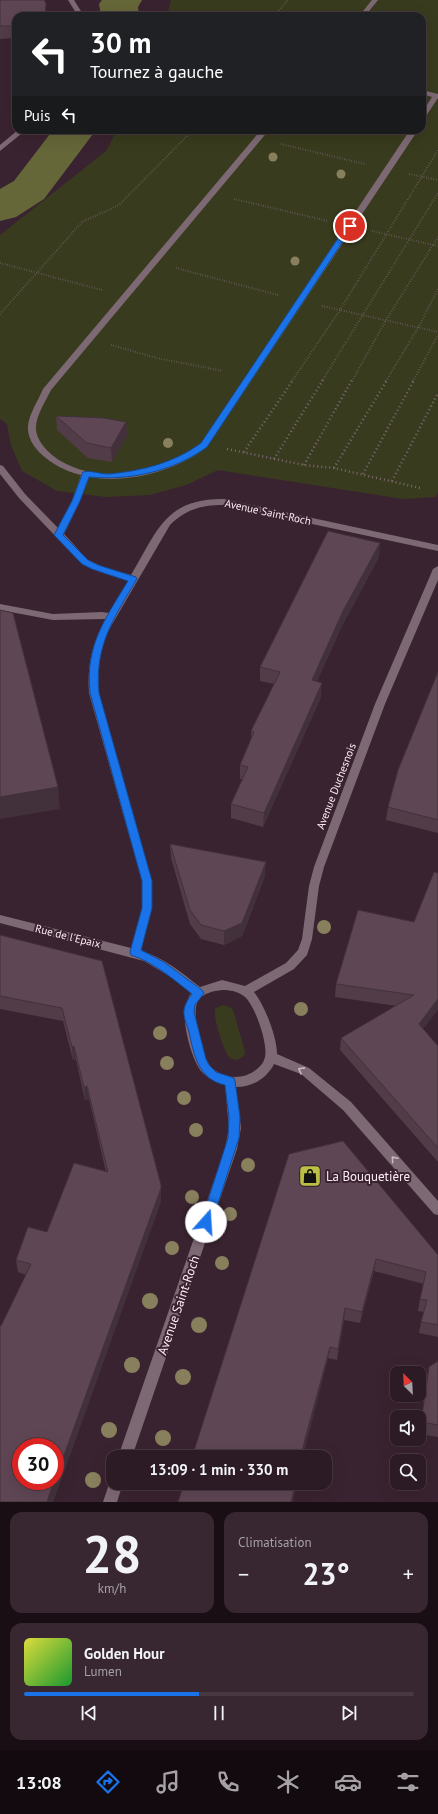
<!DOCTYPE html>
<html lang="fr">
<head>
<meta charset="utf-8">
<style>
  :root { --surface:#2c1a24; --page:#382731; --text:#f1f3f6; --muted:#a6a1a6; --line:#483841; --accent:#1a73e8 }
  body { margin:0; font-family:"PT Sans",sans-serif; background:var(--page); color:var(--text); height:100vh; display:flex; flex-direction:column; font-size:15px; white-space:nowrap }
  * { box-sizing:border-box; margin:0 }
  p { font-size:13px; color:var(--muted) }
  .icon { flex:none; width:22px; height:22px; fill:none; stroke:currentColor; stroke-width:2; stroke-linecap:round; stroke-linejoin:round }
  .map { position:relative; height:1502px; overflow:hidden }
  .details { display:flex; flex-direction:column; gap:10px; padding:10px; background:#180e14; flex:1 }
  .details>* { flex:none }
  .hud { position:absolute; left:12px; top:12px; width:414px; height:122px; border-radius:12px; box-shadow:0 4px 16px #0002,0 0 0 1px var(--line); background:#202124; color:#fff; overflow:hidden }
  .needle { width:26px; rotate:336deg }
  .buttons { position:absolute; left:390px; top:1366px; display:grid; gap:8px }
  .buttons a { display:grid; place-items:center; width:36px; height:36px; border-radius:8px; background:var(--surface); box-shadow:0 4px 16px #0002,0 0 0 1px var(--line); font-size:20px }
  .speed { position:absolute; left:12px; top:1438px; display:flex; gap:8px; font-size:20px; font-weight:700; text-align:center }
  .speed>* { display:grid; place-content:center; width:52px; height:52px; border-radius:50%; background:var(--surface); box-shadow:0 4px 16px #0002,0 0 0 1px var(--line); line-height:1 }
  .speed .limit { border:6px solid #d22; background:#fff; color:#111 }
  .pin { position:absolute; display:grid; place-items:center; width:34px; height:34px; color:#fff; margin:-17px; border:2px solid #fff; border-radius:50%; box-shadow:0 1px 4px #0007 }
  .me { position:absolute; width:44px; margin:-22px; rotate:19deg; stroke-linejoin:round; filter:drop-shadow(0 0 3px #0008) }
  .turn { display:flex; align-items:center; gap:14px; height:84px; padding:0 12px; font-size:18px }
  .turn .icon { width:52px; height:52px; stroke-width:2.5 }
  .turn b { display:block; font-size:28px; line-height:34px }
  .then { display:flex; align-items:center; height:38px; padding:0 12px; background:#0003; gap:8px; font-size:15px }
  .big { font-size:30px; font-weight:700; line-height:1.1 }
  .details .tile { flex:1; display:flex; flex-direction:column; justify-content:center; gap:6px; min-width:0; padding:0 14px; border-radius:12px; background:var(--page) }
  .details .dial { align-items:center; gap:0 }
  .dial b { font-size:52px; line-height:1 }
  .song { display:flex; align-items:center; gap:12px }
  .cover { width:48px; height:48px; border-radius:6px; background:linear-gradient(135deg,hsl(60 70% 55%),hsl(130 70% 35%)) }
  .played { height:4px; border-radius:2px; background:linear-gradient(90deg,var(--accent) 45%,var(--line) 45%) }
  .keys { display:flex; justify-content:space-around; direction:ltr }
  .heat { display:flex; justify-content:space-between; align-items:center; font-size:22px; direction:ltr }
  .details .tiles { flex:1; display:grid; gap:10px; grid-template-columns:1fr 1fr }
  .tile:last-child { grid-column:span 2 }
  .trip { position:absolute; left:106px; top:1450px; width:226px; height:40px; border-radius:12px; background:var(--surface); box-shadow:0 4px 16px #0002,0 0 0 1px var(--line); font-weight:700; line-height:40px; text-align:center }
  .tab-bar { display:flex; height:64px; justify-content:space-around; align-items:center; background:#120a0e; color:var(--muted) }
  .tab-bar .icon { width:28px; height:28px }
  .tab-bar .on { color:var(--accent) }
  .tab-bar b { font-size:18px; color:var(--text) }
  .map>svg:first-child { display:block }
  .green { fill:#393b1e }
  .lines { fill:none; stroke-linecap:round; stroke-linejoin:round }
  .river { fill:#656739; fill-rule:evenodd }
  .path-far1 { stroke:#7d6874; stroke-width:2; stroke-dasharray:0.5 2; stroke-linecap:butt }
  .path { stroke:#7d6874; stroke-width:2.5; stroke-dasharray:1 3; stroke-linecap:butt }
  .minor { fill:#7d6974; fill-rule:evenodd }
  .tree { fill:#887f5d }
  .wall { fill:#523c48 }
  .shaded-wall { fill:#42313b }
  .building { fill:#5f4654; stroke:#42313b }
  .oneway { stroke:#c9b8c1 }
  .route { fill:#1a73e8; stroke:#114b97 }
  .labels { text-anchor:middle; stroke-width:4; stroke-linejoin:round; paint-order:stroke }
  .street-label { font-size:11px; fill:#fcecf4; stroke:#3a2330 }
  .near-poi-label { font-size:13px; fill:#fcecf4; stroke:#3a2330; text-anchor:start }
  .near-street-label { font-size:13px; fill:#fcecf4; stroke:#3a2330 }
</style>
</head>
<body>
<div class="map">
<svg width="438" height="1502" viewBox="0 0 438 1502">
  <rect width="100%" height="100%" fill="#3a2330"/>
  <g class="green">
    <path d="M171 0H438V492L436 497 403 499 218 470 186 485 150 495 106 497 57 491 22 471 11 445 7 424 0 419V235L106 151 117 130H422V16H167Z"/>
    <path d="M222 1005 230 1007 233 1010 245 1051 244 1056 237 1060 231 1059C224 1054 213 1018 215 1009Z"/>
  </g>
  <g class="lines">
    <g class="river">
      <path d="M102 0H142L138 7 139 16H101L99 4Z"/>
      <path d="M53 130H96L44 199 16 217 0 221V189L14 181Z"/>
    </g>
    <g class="path-far1">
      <path d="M274 16 288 0"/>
      <path d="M281 144 365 164"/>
      <path d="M409 174 438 180"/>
      <path d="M234 199 328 221"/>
      <path d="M372 231 438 246"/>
      <path d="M0 263 102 290"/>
      <path d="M176 268 278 295"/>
      <path d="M322 306 438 332"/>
      <path d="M0 314 82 222 119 205 193 130"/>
      <path d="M111 345 157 358 223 371"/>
      <path d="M292 381 340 310 438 150"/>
      <path d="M322 381 438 193"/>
      <path d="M352 381 386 320 438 237"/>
      <path d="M386 381 418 328 438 289"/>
      <path d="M413 381 438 335"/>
    </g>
    <g class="path">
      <path d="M227 449 304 465 334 468 420 488"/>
      <path d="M244 452 293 380"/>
      <path d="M274 459 323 380"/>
      <path d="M304 465 352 380"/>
      <path d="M334 468 387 380"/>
      <path d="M363 474 414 380"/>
      <path d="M392 481 438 393"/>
    </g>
    <g class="minor">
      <path d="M68 0H74L84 16H78Z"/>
      <path d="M372 0H378L365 16H359Z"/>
      <path d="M422 90 438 94V98L424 119 422 120V113L432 97 422 94Z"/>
      <path d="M18 130H26L0 151V145Z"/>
      <path d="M261 130H269L51 390C46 401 35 416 36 430 37 440 45 449 52 455 93 488 163 474 201 443L410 130H418L207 447C176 471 128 484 89 477L80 501 64 534 88 560 106 568 131 575C157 532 165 498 224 499L438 545V551L224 505C202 505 186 509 170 525L107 633C100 653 97 672 99 693L152 881V908L141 951C163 957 182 973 200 987L222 980 245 986 286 963 298 950 302 939 309 886 314 867 375 704 433 569 438 566V580L385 704 324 867 319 886 312 939 307 955 294 969 254 992C265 1006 277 1037 277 1054L309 1068 351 1102 438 1201V1215L434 1214 343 1110 301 1074 274 1064C267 1078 253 1087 236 1087L241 1128 237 1149 132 1457H118L225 1149 229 1128 225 1085C217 1083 209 1079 203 1073 192 1062 183 1026 185 1011 185 1004 188 999 191 993L171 977 144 961 0 923V915L131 948 142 908V881L89 693C87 666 92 642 106 619L53 620 0 610V604L53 614 102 612 109 613 128 581 100 572 82 564 19 498 0 474V465L3 466 25 494 58 528 72 501 81 475C61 471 26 451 28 426 29 414 38 401 43 389ZM222 990C230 990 238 991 245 997 255 1006 268 1043 265 1057 264 1062 261 1066 257 1069 242 1082 217 1079 207 1061 203 1053 201 1043 199 1034 197 1025 193 1010 198 1001 203 993 213 991 222 990Z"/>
      <path d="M111 1478H113V1483H123L117 1502H103Z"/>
    </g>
  </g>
  <g class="tree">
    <circle cx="273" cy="157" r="4.5"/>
    <circle cx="341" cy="174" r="4.5"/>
    <circle cx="295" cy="261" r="4.5"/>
    <circle cx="168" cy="443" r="5"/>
    <circle cx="324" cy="927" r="7"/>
    <circle cx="301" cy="1009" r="7"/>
    <circle cx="160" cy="1033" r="7"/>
    <circle cx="167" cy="1063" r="7"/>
    <circle cx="184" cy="1098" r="7"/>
    <circle cx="196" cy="1130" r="7"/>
    <circle cx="248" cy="1165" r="7"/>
    <circle cx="192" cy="1197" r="7"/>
    <circle cx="230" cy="1214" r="7"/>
    <circle cx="172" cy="1248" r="7"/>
    <circle cx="222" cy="1263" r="7"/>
    <circle cx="150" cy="1301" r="8"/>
    <circle cx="199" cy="1325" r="8"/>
    <circle cx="132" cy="1365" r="8"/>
    <circle cx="183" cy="1377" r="8"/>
    <circle cx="109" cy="1430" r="8"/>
    <circle cx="163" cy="1438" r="8"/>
    <circle cx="93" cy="1480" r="8"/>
  </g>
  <g class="wall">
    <path d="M0 0 16 16V38L0 39Z"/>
    <path d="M56 416 126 422 127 436 112 462 88 458 57 430Z"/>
    <path d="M379 557 342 626 317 681 321 697 263 827 231 818V804L242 779H240V765L251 739V731L274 684 260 681V667Z"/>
    <path d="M438 672V833L386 820 388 807Z"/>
    <path d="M170 844 265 876 242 936 224 945 201 939 190 924 171 858Z"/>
    <path d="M414 922 423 1029 438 1046V1162L340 1050 341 1038 397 1006 335 997 336 984Z"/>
    <path d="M0 935 102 961 161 1201 53 1502H0L1 1326 26 1275 18 1272 16 1260 47 1232 106 1172 89 1099 85 1100 76 1060H73L63 1021 0 1009Z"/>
    <path d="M289 1154 438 1255V1337L419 1333 421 1322 424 1312 418 1311 420 1299 424 1284 374 1271 360 1323 344 1320 337 1360 328 1358 304 1450Z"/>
    <path d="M438 1361V1437L419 1434 429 1367Z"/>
  </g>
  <g class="shaded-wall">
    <path d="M46 3 47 16H45Z"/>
    <path d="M126 422 127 436 112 462 111 448Z"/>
    <path d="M380 543 379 557 342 626 311 694 312 680 343 611Z"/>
    <path d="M322 683 321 697 263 827 264 813Z"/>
    <path d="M58 787 60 809 0 819V797Z"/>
    <path d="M266 862 265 876 242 936 224 945V931Z"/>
    <path d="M438 999V1010L417 1037 419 1024Z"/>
    <path d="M74 1046 76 1060H73L72 1047Z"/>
    <path d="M87 1086 89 1099 85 1100 84 1087Z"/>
    <path d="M161 1185V1201L53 1502H47L55 1481Z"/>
    <path d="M376 1259 374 1271 360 1323 362 1312Z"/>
    <path d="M345 1308 344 1320 337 1360 338 1349Z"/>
    <path d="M330 1347 328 1358 303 1457H301L305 1439Z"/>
    <path d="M296 1483H297L293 1502H291Z"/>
  </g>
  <g class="building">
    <path d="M0 0H44L46 3 45 16H16V26H0Z"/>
    <path d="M56 416 104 418 126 422 111 448 87 443Z"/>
    <path d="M328 531 380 543 343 611 312 680 322 683 264 813 231 804 248 767 240 765 254 732 251 731 280 672 260 667Z"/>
    <path d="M0 610 13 613 58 787 0 797Z"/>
    <path d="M438 672V820L388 807 398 770Z"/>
    <path d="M170 844 266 862 242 923 224 931 201 925 190 910Z"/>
    <path d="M434 872 438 873V999L419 1024 438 1046V1148L341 1038 414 995 336 984 358 910 414 922Z"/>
    <path d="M0 935 102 961 161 1185V1188L55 1480V1447H21V1481H54L47 1502H0V1325L1 1326 31 1264 16 1260 28 1227 47 1232 74 1163 108 1172 87 1086 84 1087 74 1046 72 1047 62 1008 0 996Z"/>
    <path d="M343 1141 438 1255V1325L421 1322 427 1300 420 1299 426 1272 376 1259 362 1312 345 1308 338 1349 330 1347 305 1439 301 1457H192L289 1154Z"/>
    <path d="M438 1361V1425L421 1422 429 1367Z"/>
    <path d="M184 1483H296L291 1502H178Z"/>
  </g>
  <defs><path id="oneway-chevron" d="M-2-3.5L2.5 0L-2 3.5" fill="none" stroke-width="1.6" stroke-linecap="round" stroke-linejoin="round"/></defs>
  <g class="oneway">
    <use href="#oneway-chevron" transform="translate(301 1070) rotate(-151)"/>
    <use href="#oneway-chevron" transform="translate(394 1159) rotate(-131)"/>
  </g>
  <path class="route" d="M347 225 353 226 207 447C174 471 130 481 89 477L80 501 63 535 88 560 98 565 136 577 137 579C114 618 94 646 99 693L152 881V908L141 950 164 962 202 990 204 993 195 1005 194 1012 206 1059 209 1065 216 1072 234 1078 235 1081 240 1117 239 1138 212 1222 210 1226 206 1227 202 1226 201 1222 228 1138 229 1117 225 1085C198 1079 194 1055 189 1032 187 1025 183 1017 184 1010 185 1004 188 999 192 994 173 979 155 963 131 955L130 952 142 908V881L90 693C85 646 105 619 128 581L92 569 82 564 54 535 72 501 83 472C91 470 100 474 108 474 141 471 174 463 201 443Z"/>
  <defs>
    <g id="shop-square" transform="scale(1.15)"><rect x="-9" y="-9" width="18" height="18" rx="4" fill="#bbc044" stroke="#3a2330"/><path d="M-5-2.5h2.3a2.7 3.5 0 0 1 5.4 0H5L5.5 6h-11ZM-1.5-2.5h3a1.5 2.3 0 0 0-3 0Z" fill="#111"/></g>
  </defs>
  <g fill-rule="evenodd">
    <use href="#shop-square" x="310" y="1176"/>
  </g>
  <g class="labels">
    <g class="street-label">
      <text transform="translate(268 512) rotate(12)" y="4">Avenue Saint-Roch</text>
      <text transform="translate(336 786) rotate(-69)" y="4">Avenue Duchesnois</text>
      <text transform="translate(68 936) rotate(14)" y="4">Rue de l'Epaix</text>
    </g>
    <g class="near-poi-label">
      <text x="326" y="1181">La Bouquetière</text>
    </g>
    <g class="near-street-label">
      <text transform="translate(178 1305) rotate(-71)" y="5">Avenue Saint-Roch</text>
    </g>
  </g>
</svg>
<div class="buttons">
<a><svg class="needle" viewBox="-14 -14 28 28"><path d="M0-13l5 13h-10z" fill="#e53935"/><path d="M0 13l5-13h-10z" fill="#a6a1a6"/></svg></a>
<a><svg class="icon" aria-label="sound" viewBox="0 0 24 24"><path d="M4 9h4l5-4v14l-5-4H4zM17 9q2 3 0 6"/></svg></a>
<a><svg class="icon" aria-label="search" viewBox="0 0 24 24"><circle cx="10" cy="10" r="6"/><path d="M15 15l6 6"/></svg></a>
</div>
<div class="speed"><div class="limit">30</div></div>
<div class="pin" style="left:350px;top:226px;background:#d93025"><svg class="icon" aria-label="arrive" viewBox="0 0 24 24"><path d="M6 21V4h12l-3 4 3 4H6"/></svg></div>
<svg class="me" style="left:206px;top:1222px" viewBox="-20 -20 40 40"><circle r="19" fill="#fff"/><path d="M0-13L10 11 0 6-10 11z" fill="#1a73e8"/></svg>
<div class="trip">13:09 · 1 min · 330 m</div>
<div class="hud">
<div class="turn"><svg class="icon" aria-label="left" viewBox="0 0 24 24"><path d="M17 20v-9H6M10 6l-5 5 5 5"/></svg><div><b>30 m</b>Tournez à gauche</div></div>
<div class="then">Puis<svg class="icon" aria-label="left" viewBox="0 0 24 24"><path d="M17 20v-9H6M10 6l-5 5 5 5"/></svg></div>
</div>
</div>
<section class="details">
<div class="tiles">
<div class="tile dial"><b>28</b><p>km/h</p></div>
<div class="tile"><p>Climatisation</p>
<div class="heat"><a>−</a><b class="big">23°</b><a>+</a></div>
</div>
<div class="tile">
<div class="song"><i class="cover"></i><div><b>Golden Hour</b><p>Lumen</p></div></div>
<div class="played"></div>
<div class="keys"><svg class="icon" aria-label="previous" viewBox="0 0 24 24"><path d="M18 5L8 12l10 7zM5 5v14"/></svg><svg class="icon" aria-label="pause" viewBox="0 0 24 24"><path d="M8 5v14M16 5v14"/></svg><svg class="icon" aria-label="next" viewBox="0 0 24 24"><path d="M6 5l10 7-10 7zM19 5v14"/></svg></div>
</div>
</div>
</section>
<nav class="tab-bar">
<b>13:08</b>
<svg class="icon on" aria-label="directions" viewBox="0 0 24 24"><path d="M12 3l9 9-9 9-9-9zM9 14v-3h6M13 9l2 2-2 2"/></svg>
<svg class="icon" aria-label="music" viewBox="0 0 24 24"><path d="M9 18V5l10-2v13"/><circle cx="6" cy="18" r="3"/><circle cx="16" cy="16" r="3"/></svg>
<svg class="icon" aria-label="phone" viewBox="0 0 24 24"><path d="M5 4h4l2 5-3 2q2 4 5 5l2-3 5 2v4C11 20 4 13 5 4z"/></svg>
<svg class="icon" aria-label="climate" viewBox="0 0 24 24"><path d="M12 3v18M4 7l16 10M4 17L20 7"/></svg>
<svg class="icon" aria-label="car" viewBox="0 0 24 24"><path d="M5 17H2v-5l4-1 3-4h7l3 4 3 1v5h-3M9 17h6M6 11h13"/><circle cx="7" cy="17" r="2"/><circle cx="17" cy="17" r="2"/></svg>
<svg class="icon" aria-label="filters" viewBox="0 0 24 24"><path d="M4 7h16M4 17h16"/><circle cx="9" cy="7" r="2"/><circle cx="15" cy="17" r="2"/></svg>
</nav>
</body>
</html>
